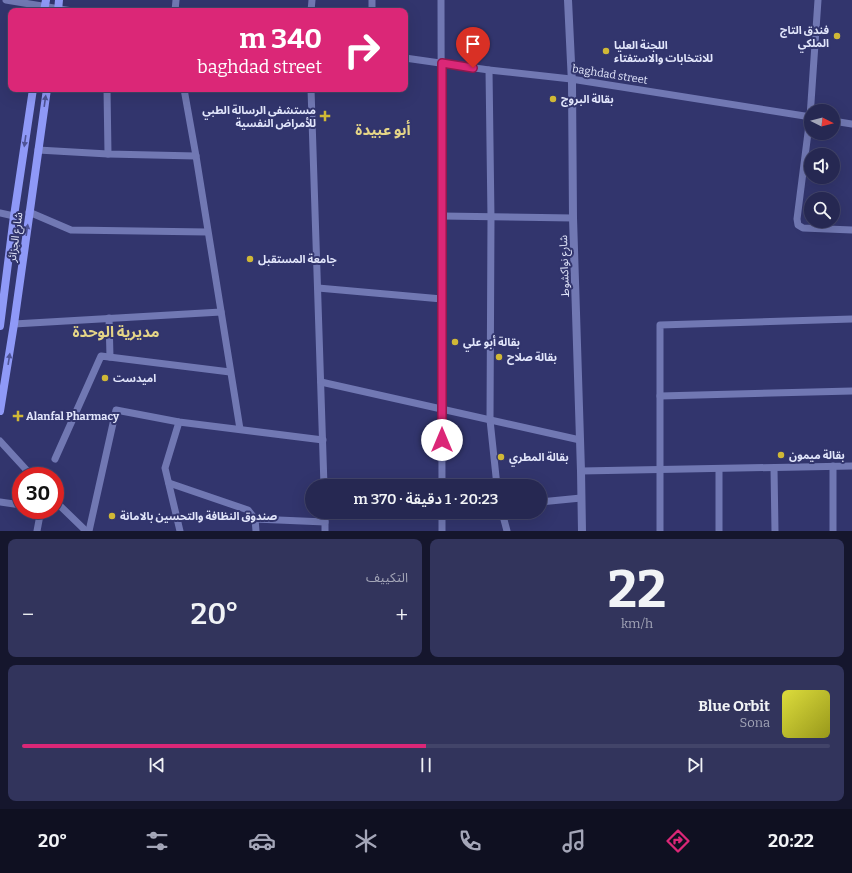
<!DOCTYPE html>
<html lang="ar">
<head>
<meta charset="utf-8">
<style>
  :root { --surface:#262852; --page:#32345c; --text:#f1f3f6; --muted:#a4a6b8; --line:#424469; --accent:#db2777 }
  body { margin:0; font-family:Bitter,"Noto Sans Arabic",serif; background:var(--page); color:var(--text); direction:rtl; height:100vh; display:flex; flex-direction:column; font-size:15px; white-space:nowrap }
  * { box-sizing:border-box; margin:0 }
  p { font-size:13px; color:var(--muted) }
  .icon { flex:none; width:22px; height:22px; fill:none; stroke:currentColor; stroke-width:2; stroke-linecap:round; stroke-linejoin:round }
  .map { position:relative; height:531px; overflow:hidden; direction:ltr }
  .panel { display:flex; flex-direction:column; gap:8px; padding:8px; background:#15162d; flex:1 }
  .panel>* { flex:none }
  .top-card { position:absolute; left:8px; top:8px; width:400px; height:84px; border-radius:8px; box-shadow:0 4px 16px #0002,0 0 0 1px var(--line); direction:rtl; background:#db2777; color:#fff; overflow:hidden }
  .needle { width:26px; rotate:96deg }
  .fabs { position:absolute; left:804px; top:104px; display:grid; gap:8px }
  .fabs a { display:grid; place-items:center; width:36px; height:36px; border-radius:50%; background:var(--surface); box-shadow:0 4px 16px #0002,0 0 0 1px var(--line); font-size:20px }
  .speed { position:absolute; left:12px; top:467px; display:flex; gap:8px; font-size:20px; font-weight:700; text-align:center }
  .speed>* { display:grid; place-content:center; width:52px; height:52px; border-radius:50%; background:var(--surface); box-shadow:0 4px 16px #0002,0 0 0 1px var(--line); line-height:1 }
  .speed .limit { border:6px solid #d22; background:#fff; color:#111 }
  .pin { position:absolute; display:grid; place-items:center; width:34px; height:34px; color:#fff; margin:-41px -17px; border-radius:50% 50% 50% 0; rotate:-45deg; box-shadow:0 0 4px #0007 }
  .pin .icon { rotate:45deg }
  .me { position:absolute; width:44px; margin:-22px; rotate:0deg; stroke-linejoin:round; filter:drop-shadow(0 0 3px #0008) }
  .turn { display:flex; align-items:center; gap:14px; height:84px; padding:0 20px; font-size:18px }
  .turn .icon { width:52px; height:52px; stroke-width:2.5 }
  .turn b { display:block; font-size:28px; line-height:34px }
  .big { font-size:30px; font-weight:600; line-height:1.1 }
  .panel .widget { flex:1; display:flex; flex-direction:column; justify-content:center; gap:6px; min-width:0; padding:0 14px; border-radius:8px; background:var(--page) }
  .panel .dial { align-items:center; gap:0 }
  .dial b { font-size:52px; line-height:1 }
  .song { display:flex; align-items:center; gap:12px }
  .cover { width:48px; height:48px; border-radius:6px; background:linear-gradient(135deg,hsl(60 70% 55%),hsl(60 70% 35%)) }
  .played { height:4px; border-radius:2px; background:linear-gradient(90deg,var(--accent) 50%,var(--line) 50%) }
  .keys { display:flex; justify-content:space-around; direction:ltr }
  .heat { display:flex; justify-content:space-between; align-items:center; font-size:22px; direction:ltr }
  .panel .tiles { flex:1; display:grid; gap:8px; grid-template-columns:1fr 1fr }
  .widget:last-child { grid-column:span 2 }
  .trip { position:absolute; left:305px; top:479px; width:242px; height:40px; border-radius:20px; background:var(--surface); box-shadow:0 4px 16px #0002,0 0 0 1px var(--line); font-weight:600; line-height:40px; text-align:center; direction:rtl }
  .tabs { display:flex; height:64px; justify-content:space-around; align-items:center; background:#0f1021; color:var(--muted) }
  .tabs .icon { width:28px; height:28px }
  .tabs .on { color:var(--accent) }
  .tabs b { font-size:18px; color:var(--text) }
  .map>svg:first-child { display:block }
  .lines { fill:none; stroke-linecap:round; stroke-linejoin:round }
  .minor { stroke:#7178b3; stroke-width:7 }
  .tertiary { stroke:#7178b3; stroke-width:8 }
  .secondary { stroke:#8f99f7; stroke-width:8 }
  .oneway { fill:#4e5396 }
  .route-casing { stroke:#8e194d; stroke-width:10 }
  .route { stroke:#db2777; stroke-width:7 }
  .poi-dot { fill:#d0b836; stroke:#32356d; stroke-width:1.5 }
  .labels { text-anchor:middle; stroke-width:4; stroke-linejoin:round; paint-order:stroke }
  .poi-label { font-size:11px; font-weight:bold; fill:#e2e6fb; stroke:#32356d; text-anchor:start }
  .street-label { font-size:11px; fill:#e2e6fb; stroke:#32356d }
  .district-label { font-size:15px; font-weight:bold; fill:#e5d587; stroke:#32356d }
</style>
</head>
<body>
<div class="map">
<svg width="852" height="531" viewBox="0 0 852 531">
  <rect width="100%" height="100%" fill="#32356d"/>
  <g class="lines">
    <g class="minor">
      <path d="M6 0 72 11"/>
      <path d="M441 0 442 486"/>
      <path d="M818 0 810 117 797 219 798 225 803 228 852 230"/>
      <path d="M175 11 176 0"/>
      <path d="M311 11 312 0"/>
      <path d="M372 11V0"/>
      <path d="M405 58 489 70 571 79 811 117"/>
      <path d="M489 70 491 218 490 420 497 486"/>
      <path d="M107 89 108 154"/>
      <path d="M184 89 196 156 240 429"/>
      <path d="M311 89 324 486"/>
      <path d="M833 121 852 124"/>
      <path d="M38 150 108 154 196 156"/>
      <path d="M29 212 71 230 207 232"/>
      <path d="M0 213 14 216"/>
      <path d="M442 216 573 218"/>
      <path d="M318 288 442 299"/>
      <path d="M109 318 110 357"/>
      <path d="M14 324 221 312"/>
      <path d="M321 382 580 440"/>
      <path d="M660 396 852 391"/>
      <path d="M179 422 165 468 180 531"/>
      <path d="M0 441 32 476"/>
      <path d="M55 459 101 356 230 372"/>
      <path d="M833 466V531"/>
      <path d="M774 468 775 531"/>
      <path d="M719 469V531"/>
      <path d="M581 471 852 466"/>
      <path d="M169 483 248 510 255 519 256 531"/>
      <path d="M55 501 86 531"/>
      <path d="M0 502 21 505"/>
      <path d="M540 502 581 498"/>
      <path d="M325 512V531"/>
      <path d="M502 512 507 531"/>
      <path d="M255 519 325 522"/>
      <path d="M37 531 40 515 38 510"/>
      <path d="M89 531 116 410 179 422 323 440"/>
      <path d="M442 531V512"/>
      <path d="M660 531V325L852 319"/>
    </g>
    <path class="tertiary" d="M568 0 572 83 573 218 581 471 582 531"/>
    <g class="secondary">
      <path d="M44 11 46 0"/>
      <path d="M58 11 59 0"/>
      <path d="M0 326 14 216 33 89"/>
      <path d="M0 411 14 324 47 89"/>
    </g>
  </g>
  <defs><path id="oneway-solid" d="M-6-.8H1V-3.2L6.5 0L1 3.2V.8H-6Z"/></defs>
  <g class="oneway">
    <use href="#oneway-solid" transform="translate(45 101) rotate(-82)"/>
    <use href="#oneway-solid" transform="translate(25 141) rotate(98)"/>
    <use href="#oneway-solid" transform="translate(27 230) rotate(-82)"/>
    <use href="#oneway-solid" transform="translate(9 359) rotate(-81)"/>
  </g>
  <g class="lines">
    <g class="route-casing">
      <path id="route" d="M442 440V63L473 68"/>
    </g>
    <use href="#route" class="route"/>
  </g>
  <g class="poi-dot">
    <circle cx="837" cy="36" r="4"/>
    <circle cx="606" cy="51" r="4"/>
    <circle cx="553" cy="99" r="4"/>
    <path d="M323 110h4v4h4v4h-4v4h-4v-4h-4v-4h4z"/>
    <circle cx="250" cy="259" r="4"/>
    <circle cx="455" cy="342" r="4"/>
    <circle cx="499" cy="357" r="4"/>
    <circle cx="105" cy="378" r="4"/>
    <path d="M16 410h4v4h4v4h-4v4h-4v-4h-4v-4h4z"/>
    <circle cx="781" cy="455" r="4"/>
    <circle cx="501" cy="457" r="4"/>
    <circle cx="112" cy="516" r="4"/>
  </g>
  <g class="labels">
    <g class="poi-label">
      <text x="829" y="34" text-anchor="end">فندق التاج<tspan x="829" dy="13">الملكي</tspan></text>
      <text x="614" y="49">اللجنة العليا<tspan x="614" dy="13">للانتخابات والاستفتاء</tspan></text>
      <text x="561" y="103">بقالة البروج</text>
      <text x="316" y="114" text-anchor="end">مستشفى الرسالة الطبي<tspan x="316" dy="13">للأمراض النفسية</tspan></text>
      <text x="258" y="263">جامعة المستقبل</text>
      <text x="463" y="346">بقالة أبو علي</text>
      <text x="507" y="361">بقالة صلاح</text>
      <text x="113" y="382">اميدست</text>
      <text x="26" y="420">Alanfal Pharmacy</text>
      <text x="789" y="459">بقالة ميمون</text>
      <text x="509" y="461">بقالة المطري</text>
      <text x="120" y="520">صندوق النظافة والتحسين بالامانة</text>
    </g>
    <g class="street-label">
      <text transform="translate(610 74) rotate(9)" y="4">baghdad street</text>
      <text transform="translate(15 237) rotate(-82)" y="4">شارع الجزائر</text>
      <text transform="translate(564 266) rotate(-92)" y="4">شارع نواكشوط</text>
    </g>
    <g class="district-label">
      <text x="383" y="135">أبو عبيدة</text>
      <text x="116" y="337">مديرية الوحدة</text>
    </g>
  </g>
</svg>
<div class="fabs">
<a><svg class="needle" viewBox="-14 -14 28 28"><path d="M0-13l5 13h-10z" fill="#e53935"/><path d="M0 13l5-13h-10z" fill="#a4a6b8"/></svg></a>
<a><svg class="icon" aria-label="sound" viewBox="0 0 24 24"><path d="M4 9h4l5-4v14l-5-4H4zM17 9q2 3 0 6"/></svg></a>
<a><svg class="icon" aria-label="search" viewBox="0 0 24 24"><circle cx="10" cy="10" r="6"/><path d="M15 15l6 6"/></svg></a>
</div>
<div class="speed"><div class="limit">30</div></div>
<div class="pin" style="left:473px;top:68px;background:#d93025"><svg class="icon" aria-label="arrive" viewBox="0 0 24 24"><path d="M6 21V4h12l-3 4 3 4H6"/></svg></div>
<svg class="me" style="left:442px;top:440px" viewBox="-20 -20 40 40"><circle r="19" fill="#fff"/><path d="M0-13L10 11 0 6-10 11z" fill="#db2777"/></svg>
<div class="trip">20:23 · 1 دقيقة · 370 m</div>
<div class="top-card">
<div class="turn"><svg class="icon" aria-label="right" viewBox="0 0 24 24"><path d="M7 20v-9h11M14 6l5 5-5 5"/></svg><div><b>340 m</b>baghdad street</div></div>
</div>
</div>
<section class="panel">
<div class="tiles">
<div class="widget dial"><b>22</b><p>km/h</p></div>
<div class="widget"><p>التكييف</p>
<div class="heat"><a>−</a><b class="big">20°</b><a>+</a></div>
</div>
<div class="widget">
<div class="song"><i class="cover"></i><div><b>Blue Orbit</b><p>Sona</p></div></div>
<div class="played"></div>
<div class="keys"><svg class="icon" aria-label="previous" viewBox="0 0 24 24"><path d="M18 5L8 12l10 7zM5 5v14"/></svg><svg class="icon" aria-label="pause" viewBox="0 0 24 24"><path d="M8 5v14M16 5v14"/></svg><svg class="icon" aria-label="next" viewBox="0 0 24 24"><path d="M6 5l10 7-10 7zM19 5v14"/></svg></div>
</div>
</div>
</section>
<nav class="tabs">
<b>20:22</b>
<svg class="icon on" aria-label="directions" viewBox="0 0 24 24"><path d="M12 3l9 9-9 9-9-9zM9 14v-3h6M13 9l2 2-2 2"/></svg>
<svg class="icon" aria-label="music" viewBox="0 0 24 24"><path d="M9 18V5l10-2v13"/><circle cx="6" cy="18" r="3"/><circle cx="16" cy="16" r="3"/></svg>
<svg class="icon" aria-label="phone" viewBox="0 0 24 24"><path d="M5 4h4l2 5-3 2q2 4 5 5l2-3 5 2v4C11 20 4 13 5 4z"/></svg>
<svg class="icon" aria-label="climate" viewBox="0 0 24 24"><path d="M12 3v18M4 7l16 10M4 17L20 7"/></svg>
<svg class="icon" aria-label="car" viewBox="0 0 24 24"><path d="M5 17H2v-5l4-1 3-4h7l3 4 3 1v5h-3M9 17h6M6 11h13"/><circle cx="7" cy="17" r="2"/><circle cx="17" cy="17" r="2"/></svg>
<svg class="icon" aria-label="filters" viewBox="0 0 24 24"><path d="M4 7h16M4 17h16"/><circle cx="9" cy="7" r="2"/><circle cx="15" cy="17" r="2"/></svg>
<b>20°</b>
</nav>
</body>
</html>
